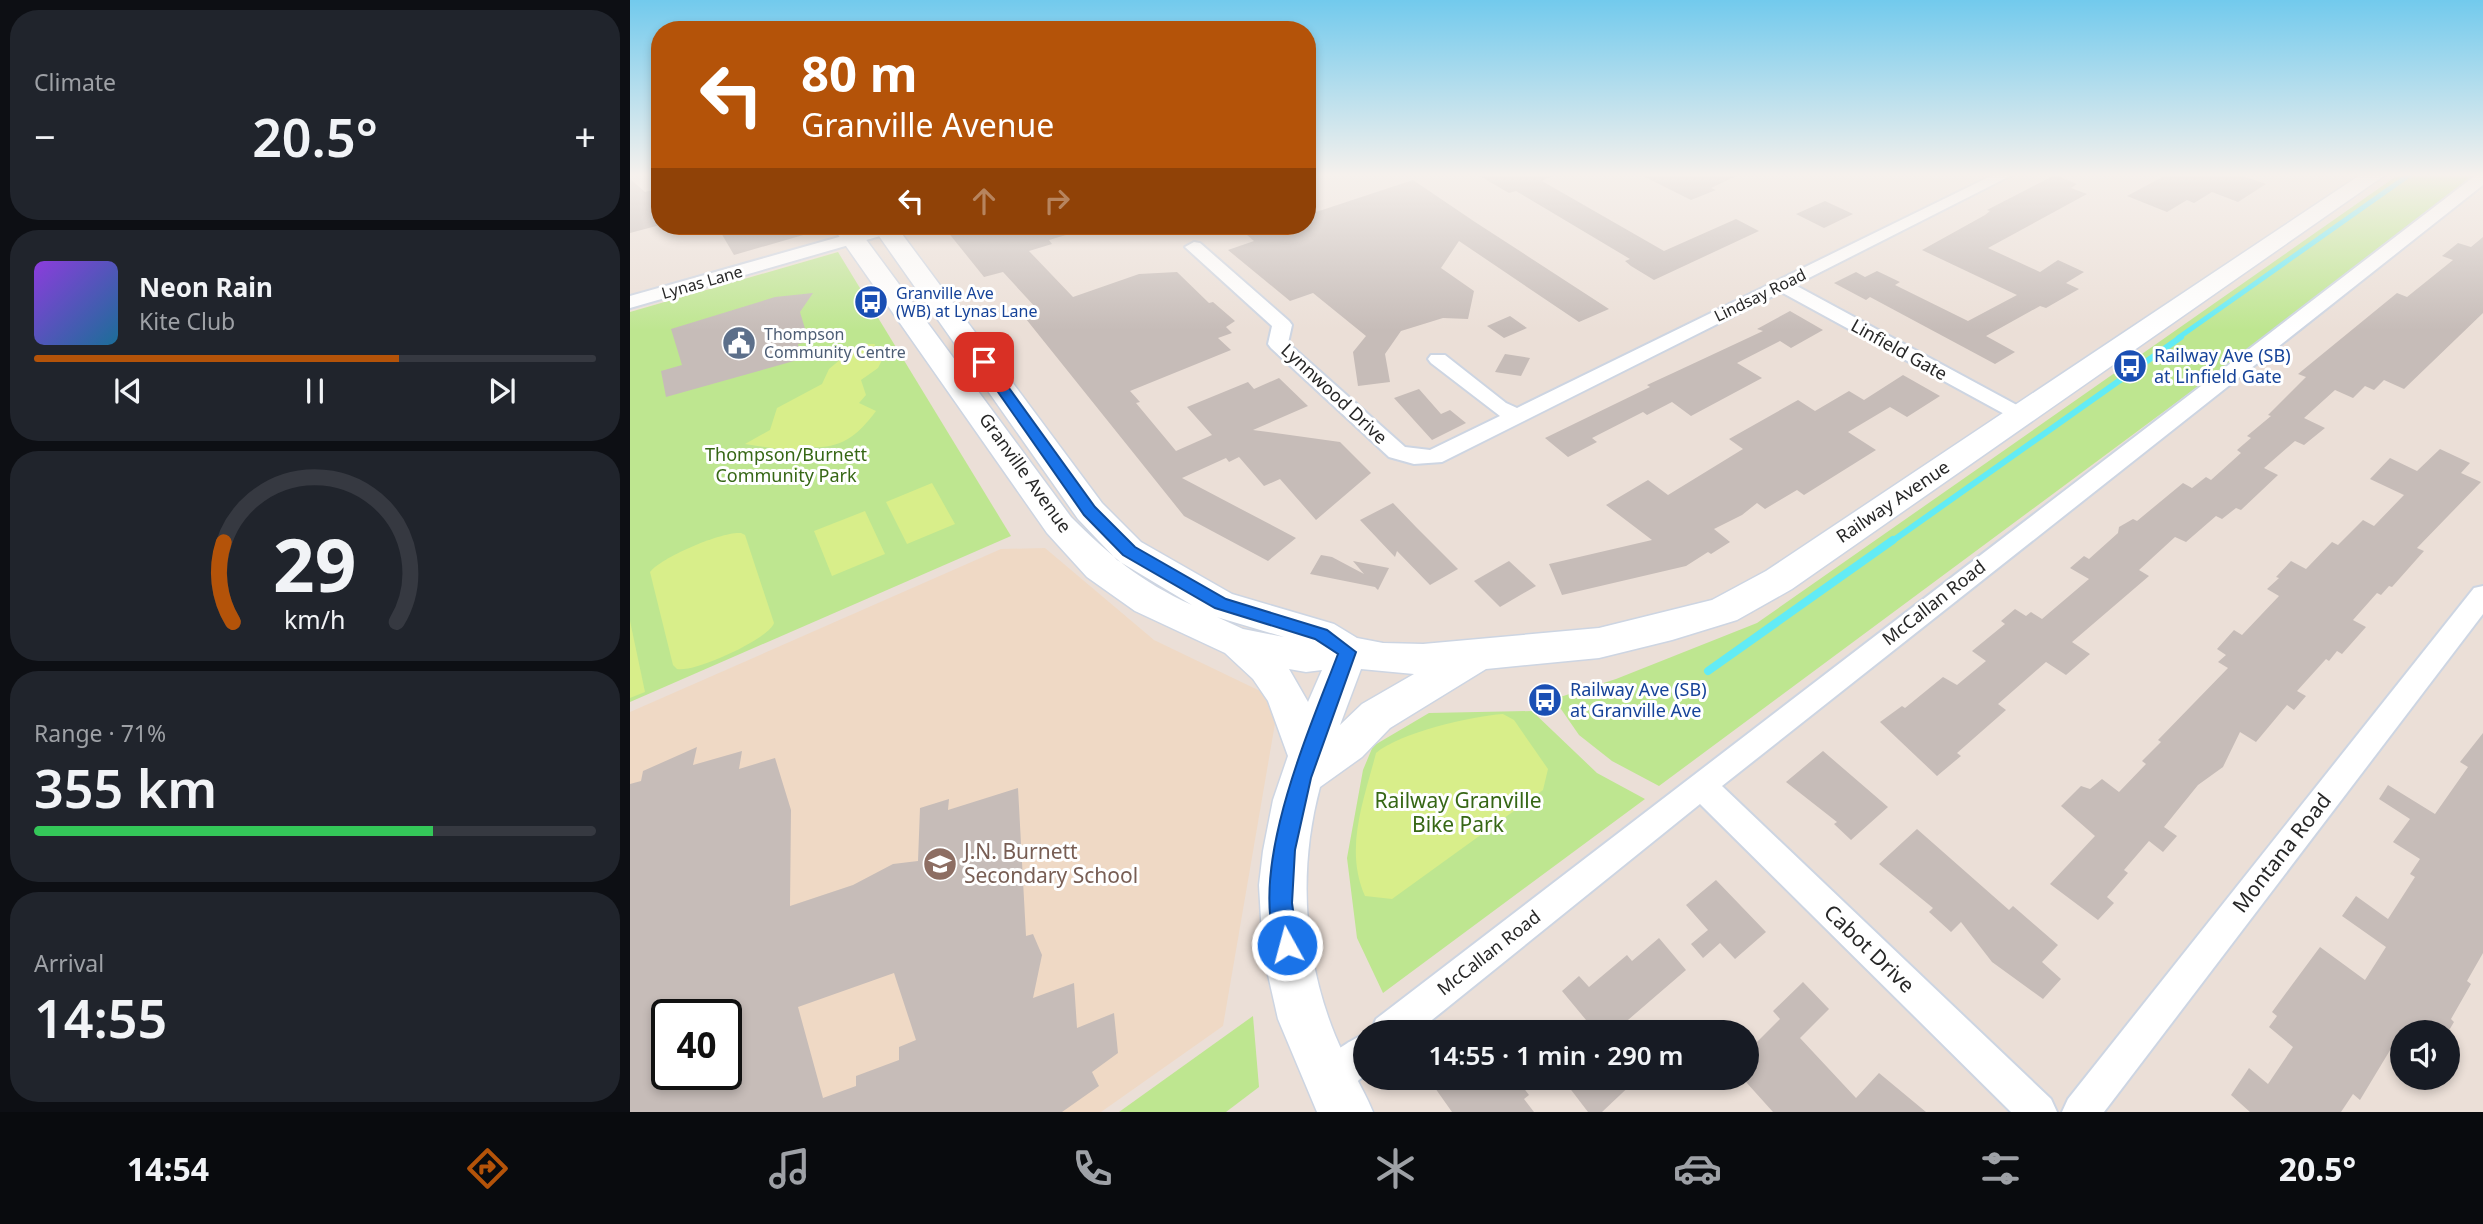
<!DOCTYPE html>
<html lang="en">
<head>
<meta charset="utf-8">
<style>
  :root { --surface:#171b24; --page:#20242c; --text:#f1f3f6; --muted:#9ea1a6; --line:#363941; --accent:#b45309 }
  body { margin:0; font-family:"Noto Sans",sans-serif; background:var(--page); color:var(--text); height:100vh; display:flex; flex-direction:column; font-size:26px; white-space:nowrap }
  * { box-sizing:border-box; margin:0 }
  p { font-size:23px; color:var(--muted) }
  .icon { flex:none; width:38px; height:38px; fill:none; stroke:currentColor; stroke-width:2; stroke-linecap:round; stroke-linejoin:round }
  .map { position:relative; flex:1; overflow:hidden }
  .drawer { display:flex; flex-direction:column; gap:10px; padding:10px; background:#0d0f14; width:630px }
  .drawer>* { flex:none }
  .top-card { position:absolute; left:21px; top:21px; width:665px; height:214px; border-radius:28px; box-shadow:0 4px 10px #0003; background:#b45309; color:#fff; overflow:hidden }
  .buttons { position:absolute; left:1760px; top:1020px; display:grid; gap:14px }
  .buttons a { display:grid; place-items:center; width:70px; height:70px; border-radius:50%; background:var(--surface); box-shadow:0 4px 10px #0003; font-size:35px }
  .speed { position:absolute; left:21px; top:999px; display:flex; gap:14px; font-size:35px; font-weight:700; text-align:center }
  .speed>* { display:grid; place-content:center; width:91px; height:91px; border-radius:50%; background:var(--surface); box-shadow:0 4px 10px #0003; line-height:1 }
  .speed .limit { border:4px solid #111; border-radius:10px; background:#fff; color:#111 }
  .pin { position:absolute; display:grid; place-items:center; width:60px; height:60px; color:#fff; margin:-30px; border-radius:14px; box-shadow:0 4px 10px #0006 }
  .me { position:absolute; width:77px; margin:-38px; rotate:353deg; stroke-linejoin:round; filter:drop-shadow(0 0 5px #0008) }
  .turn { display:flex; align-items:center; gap:24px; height:147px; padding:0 35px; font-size:32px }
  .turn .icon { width:91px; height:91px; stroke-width:2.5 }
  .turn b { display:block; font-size:49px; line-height:60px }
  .lanes { display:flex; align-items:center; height:66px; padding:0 35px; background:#0003; justify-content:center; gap:35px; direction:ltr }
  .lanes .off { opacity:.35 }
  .big { font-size:52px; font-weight:600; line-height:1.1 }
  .drawer .card { flex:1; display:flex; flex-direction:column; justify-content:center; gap:10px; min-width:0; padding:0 24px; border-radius:28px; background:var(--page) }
  .drawer .dial { align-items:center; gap:0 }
  .dial svg { height:182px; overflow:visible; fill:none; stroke:var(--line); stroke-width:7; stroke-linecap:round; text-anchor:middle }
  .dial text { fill:var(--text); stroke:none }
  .song { display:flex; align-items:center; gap:21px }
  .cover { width:84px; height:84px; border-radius:10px; background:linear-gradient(135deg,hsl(270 70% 55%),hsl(200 70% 35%)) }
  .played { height:7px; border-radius:4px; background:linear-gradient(90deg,var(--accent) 65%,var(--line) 65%) }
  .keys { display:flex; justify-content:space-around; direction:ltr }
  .heat { display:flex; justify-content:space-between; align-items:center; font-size:38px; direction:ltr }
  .charge { height:10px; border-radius:5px; background:linear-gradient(90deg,#34c759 71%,var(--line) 0) }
  .trip { position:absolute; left:723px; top:1020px; width:406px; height:70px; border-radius:35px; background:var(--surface); box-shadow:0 4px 10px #0003; font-weight:600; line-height:70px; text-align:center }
  .menu { display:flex; height:112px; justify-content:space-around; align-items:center; background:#090b0e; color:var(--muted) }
  .menu .icon { width:49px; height:49px }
  .menu .on { color:var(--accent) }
  .menu b { font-size:32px; color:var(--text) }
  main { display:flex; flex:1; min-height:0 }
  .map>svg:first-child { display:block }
  .education { fill:#efd9c5; fill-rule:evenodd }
  .green { fill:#bee690 }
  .pitch { fill:#d8ee8a }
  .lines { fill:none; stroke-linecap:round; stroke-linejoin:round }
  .stream-far2 { stroke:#62ebf5; stroke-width:5 }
  .stream-far1 { stroke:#62ebf5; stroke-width:6 }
  .stream { stroke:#62ebf5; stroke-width:8 }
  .building { fill:#c6bcb8; fill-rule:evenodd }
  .street-casing { stroke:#cdd5e2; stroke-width:4 }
  .secondary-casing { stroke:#cdd5e2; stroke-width:3 }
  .street { fill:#fff; fill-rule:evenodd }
  .secondary { fill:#fff; fill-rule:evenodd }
  .route { fill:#1a73e8; stroke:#114b97; stroke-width:2 }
  .labels { text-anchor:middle; stroke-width:6; stroke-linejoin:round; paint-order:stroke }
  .far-street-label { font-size:16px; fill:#272727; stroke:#fff }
  .far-transit-label { font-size:16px; fill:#164399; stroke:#fff; text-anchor:start }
  .far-service-label { font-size:16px; fill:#4e5e75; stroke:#fff; text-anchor:start }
  .street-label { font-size:18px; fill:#272727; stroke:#fff }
  .transit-label { font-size:18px; fill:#164399; stroke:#fff; text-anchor:start }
  .park-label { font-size:18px; fill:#366715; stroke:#fff }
  .near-park-label { font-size:21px; fill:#366715; stroke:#fff }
  .near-education-label { font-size:21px; fill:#785e54; stroke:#fff; text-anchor:start }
  .near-street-label { font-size:21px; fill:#272727; stroke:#fff }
</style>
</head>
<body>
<main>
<section class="drawer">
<div class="card"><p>Climate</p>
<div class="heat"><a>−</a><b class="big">20.5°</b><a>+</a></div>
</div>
<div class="card">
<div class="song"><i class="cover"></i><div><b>Neon Rain</b><p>Kite Club</p></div></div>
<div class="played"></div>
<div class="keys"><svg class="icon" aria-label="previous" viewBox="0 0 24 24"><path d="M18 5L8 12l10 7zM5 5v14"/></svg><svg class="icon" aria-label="pause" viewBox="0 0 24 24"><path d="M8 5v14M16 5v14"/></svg><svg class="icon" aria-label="next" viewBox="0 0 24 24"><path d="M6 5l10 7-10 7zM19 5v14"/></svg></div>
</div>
<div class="card dial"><svg viewBox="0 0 100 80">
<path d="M14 69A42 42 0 1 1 86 69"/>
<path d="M14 69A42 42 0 0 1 10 34" stroke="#b45309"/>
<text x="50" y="56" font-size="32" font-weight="700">29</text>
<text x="50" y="72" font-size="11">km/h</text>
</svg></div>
<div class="card"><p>Range · 71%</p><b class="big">355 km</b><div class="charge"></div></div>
<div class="card"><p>Arrival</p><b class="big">14:55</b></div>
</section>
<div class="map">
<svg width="1853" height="1112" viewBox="0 0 1853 1112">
  <rect width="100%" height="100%" fill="#ebdfd7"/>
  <path class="education" d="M415 548 524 640 649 700 593 1026 471 1112H0V712L371 549ZM37 1015H96V1074H37Z"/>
  <g class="green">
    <path d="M1768 175H1853L1029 786 982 761 949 735 924 699 986 679 1127 623Z"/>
    <path d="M208 252 381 536 0 702V312Z"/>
    <path d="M902 711 967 773 1015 799 753 993 727 938 717 858 733 770 743 746 799 713Z"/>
    <path d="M623 1016 629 1087 596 1112H489Z"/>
  </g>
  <g class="pitch">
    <path d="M229 344H245L243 355 253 358 248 368 231 380 236 395 229 403 246 411C229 434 212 449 181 447L174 453 115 444 140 430 147 408 192 384 199 369Z"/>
    <path d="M302 483 325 524 277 544 256 502Z"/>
    <path d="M235 511 255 554 202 576 184 531Z"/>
    <path d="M111 533 115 535 144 623C139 639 64 673 47 669L43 665 20 572C31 557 93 531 111 533Z"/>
    <path d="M0 621 15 692 0 698Z"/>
    <path d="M873 714 884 720 918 769 913 790 762 899 735 896C714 849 734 800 746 753 769 733 841 716 873 714Z"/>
  </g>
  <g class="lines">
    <path class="stream-far2" d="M1548 338 1779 175"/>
    <path class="stream-far1" d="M1261 542 1551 337"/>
    <path class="stream" d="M1078 671 1263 540"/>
  </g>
  <g class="building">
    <path d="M848 175H924L912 181 1034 251 1106 219 1129 231 1024 280 1001 266 995 261 1000 259 886 191 879 193Z"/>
    <path d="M1011 175H1108L1081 188 1086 190 1061 200Z"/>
    <path d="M1425 175 1447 184 1441 188 1457 194 1358 248 1410 272 1428 260 1454 272 1436 283 1449 289 1416 308 1410 306 1356 336 1385 352 1365 364 1240 297 1236 300 1204 283 1226 272 1235 277 1247 271 1270 282 1265 285 1338 321 1387 295 1292 250 1355 215 1360 211 1357 210Z"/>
    <path d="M1536 175H1610L1636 184 1608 202 1582 192 1564 203 1557 200 1537 212 1497 196Z"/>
    <path d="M0 179 15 192 30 188V225L0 233Z"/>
    <path d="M783 180 845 222 979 309 949 322 829 241 811 268 844 291 838 319 813 318 771 331 755 354 760 382 728 386 723 352 736 336 683 293 660 301 598 250 624 241 616 234 640 226H677V215Z"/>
    <path d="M1195 201 1223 214 1194 228 1166 214Z"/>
    <path d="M87 226H186L187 231 104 255Z"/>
    <path d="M313 226H452L453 230 419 240 422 244 399 251 443 297 509 274 547 272 579 303 583 302 605 321 596 327 602 333 588 338 601 350 500 391 510 402 506 403 546 451 582 435 557 407 618 382 624 389 649 378 678 406 623 430 710 442 741 473 686 520 650 479 634 486 609 457 599 462 596 458 552 478 666 538 638 561 554 516 392 314 407 309 373 272 354 277Z"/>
    <path d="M1853 237V313L1774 389 1754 380 1744 390 1735 386 1723 398 1705 390 1674 418 1695 428 1674 445 1665 441 1634 468 1648 475 1611 510 1606 508 1592 519 1586 516 1556 542 1545 537 1509 570 1519 576 1442 642 1460 654 1436 675 1416 662 1368 704 1376 710 1327 753 1331 756 1307 776 1250 722 1272 706 1275 708 1313 677 1327 685 1356 661 1342 651 1375 624 1371 621 1385 609 1396 616 1401 612 1412 619 1459 579 1440 568 1454 556 1459 559 1488 533 1489 527 1503 519 1507 521 1553 483 1562 488 1576 477 1581 480 1611 453 1607 450 1621 438 1617 436 1641 416 1638 415 1676 377 1668 374 1767 293 1777 297 1823 260 1812 256 1828 243 1841 247Z"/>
    <path d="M183 293 170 312 179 342 168 344 171 359 36 397 31 371 52 365 41 329 145 297Z"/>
    <path d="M1160 311 1193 330 1161 348 1150 341 1107 363 1132 378 1061 416 1042 402 1017 415 1013 412 962 438 967 442 938 457 915 438 1020 387 1017 385 1043 373 1133 331 1127 329Z"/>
    <path d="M880 316 897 328 874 338 857 326Z"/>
    <path d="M875 354 900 358 891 376 865 372Z"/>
    <path d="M1273 375 1310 396 1277 417 1260 407 1218 432 1246 450 1174 495 1167 490 1135 509 1127 503 1112 515 1084 529 1100 542 1081 554 1078 552 1056 566 932 595 919 564 1022 540 976 505 1018 480 1038 495 1113 449 1099 439 1168 400 1185 411 1219 391 1234 400Z"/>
    <path d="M789 389 811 414 820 410 836 423 802 440 764 398Z"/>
    <path d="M1810 449 1840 463 1831 473 1851 482 1787 548 1794 551 1762 587 1759 586 1751 595 1747 593 1723 620 1736 627 1712 654 1707 651 1699 661 1696 659 1667 691 1676 696 1664 710 1657 705 1626 742 1610 732 1593 767 1568 785 1534 827 1547 836 1533 852 1519 841 1494 870 1498 873 1477 897 1484 903 1468 920 1420 884 1465 836 1431 806 1451 786 1460 789 1472 779 1489 792 1516 764 1512 761 1531 742 1528 740 1598 668 1588 662 1596 655 1587 649 1604 630 1612 635 1649 596 1637 589 1649 578 1646 577 1661 561 1676 569 1702 542 1708 545 1733 520 1744 526 1774 495 1740 479 1760 458 1787 471Z"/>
    <path d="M763 503 786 527 828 569 800 585 767 551 765 557 730 520Z"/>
    <path d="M691 555 702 557 734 574 723 561 759 568 748 590 745 587 680 574Z"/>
    <path d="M879 561 906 586 870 607 844 581Z"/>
    <path d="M1853 733V953L1837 981 1841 984 1821 1019 1824 1022 1818 1032H1771L1730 1100 1723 1094 1711 1112H1620L1601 1095 1619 1068 1638 1084 1663 1047 1639 1027 1647 1016 1642 1012 1690 947 1735 980 1756 947 1712 916 1726 896 1758 919 1785 877 1780 874 1790 859 1763 842 1780 819 1749 799 1758 785 1805 814 1838 767 1830 762Z"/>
    <path d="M67 747 63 765 112 751 109 769 145 758 161 810 160 906 223 885 263 864 288 861 290 808 319 799 318 810 388 788 396 936 403 934 412 955 403 998 444 983 447 1028 484 1013 488 1053 462 1072 469 1086 432 1112H0V784L11 781 13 771ZM264 973 286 1040 269 1047V1060L226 1076V1086L193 1098 168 1007ZM37 1015H96V1074H37Z"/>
    <path d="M1193 751 1258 807 1221 840 1204 824 1207 822 1156 782Z"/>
    <path d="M1287 829 1379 910 1383 906 1428 945 1412 962 1431 979 1413 999 1362 962 1331 922 1321 932 1299 912 1303 908 1249 864Z"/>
    <path d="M1086 880 1136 932 1105 959 1090 943 1073 958 1061 944 1078 930 1056 905Z"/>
    <path d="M1029 938 1056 970 984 1032H966L932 991 949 976 959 987 997 955 1002 961Z"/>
    <path d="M1173 982 1199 1009 1170 1038 1226 1098 1249 1073 1296 1112H1143L1116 1082V1053L1150 1019 1143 1011Z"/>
    <path d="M798 1078H886L899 1095 894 1099 904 1112H822Z"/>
    <path d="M932 1078H1008L972 1112H958Z"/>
  </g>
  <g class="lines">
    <g class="street-casing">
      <g id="street">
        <path d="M1363 175H1382L1165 285 1396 410 1400 415 1389 422 1151 292 812 462 784 464 759 457 641 348 638 344 642 326 555 247 564 242 570 243 659 321 662 325 658 343 775 447 800 450 870 416 801 363 798 359 801 355H815L876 403 887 408Z"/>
        <path d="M1846 175H1853V185L1092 786 1421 1099 1427 1112H1381L1070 804 787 1032H741L746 1019Z"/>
        <path d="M248 226H273L271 230 0 308V296Z"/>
        <path d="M1853 586V614L1474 1112H1432L1438 1099 1844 588Z"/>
        <path d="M735 1034V1075L711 1095 698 1100 685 1095 680 1082C688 1061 714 1043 735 1034Z"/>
      </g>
    </g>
    <g class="secondary-casing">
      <path id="secondary" d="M1730 175H1755L1162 589 1107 620 1042 640 969 658 856 669 760 728 732 757 690 787C668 869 673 956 705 1035 716 1062 732 1085 743 1112H687L648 1019 633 953 629 885 633 851 643 800 658 756 638 701 623 679 595 653 505 611 457 577 417 533 202 226H226L441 517C479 555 511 582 562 605L487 560 448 519 242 226H266L472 503 511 542 602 594 704 624 727 638 753 643 793 644 969 628 1082 600 1136 571ZM587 617 590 618 654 637 613 629ZM659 669 676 672 692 670 678 702ZM731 669 784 674 732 704 710 725Z"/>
    </g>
    <use href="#street" class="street"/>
    <use href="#secondary" class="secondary"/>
  </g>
  <linearGradient id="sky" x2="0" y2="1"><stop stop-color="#72caed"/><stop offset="0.53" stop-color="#f6f1ed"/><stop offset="1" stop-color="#f6f1ed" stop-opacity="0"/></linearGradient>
  <rect width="1853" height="330" fill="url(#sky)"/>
  <path class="route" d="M349 359H358L465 507 505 547 596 599 697 630 726 652 681 778 665 850 662 903 668 945 664 953 657 956 649 953C615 873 679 731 708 654L685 639 585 608 493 555 454 515 347 362Z"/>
  <defs>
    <g id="bus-disc" transform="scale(1.75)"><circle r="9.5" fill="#1a4fb4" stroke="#fff"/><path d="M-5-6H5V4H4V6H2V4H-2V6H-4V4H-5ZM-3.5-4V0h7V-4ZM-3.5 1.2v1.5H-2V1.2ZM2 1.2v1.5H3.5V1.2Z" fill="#fff"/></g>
    <g id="civic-disc" transform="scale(1.75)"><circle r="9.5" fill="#5c6f8a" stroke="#fff"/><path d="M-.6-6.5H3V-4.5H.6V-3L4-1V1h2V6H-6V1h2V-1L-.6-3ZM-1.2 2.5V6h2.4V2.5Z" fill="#fff"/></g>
    <g id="school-disc" transform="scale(1.75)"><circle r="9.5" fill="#8d6e63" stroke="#fff"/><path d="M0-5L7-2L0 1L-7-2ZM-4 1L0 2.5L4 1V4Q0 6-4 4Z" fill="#fff"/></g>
  </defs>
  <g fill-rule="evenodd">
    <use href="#bus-disc" x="241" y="302"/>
    <use href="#civic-disc" x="109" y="343"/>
    <use href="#bus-disc" x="1500" y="366"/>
    <use href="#bus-disc" x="915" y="700"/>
    <use href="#school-disc" x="310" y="864"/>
  </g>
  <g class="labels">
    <g class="far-street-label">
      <text transform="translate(72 282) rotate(-16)" y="6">Lynas Lane</text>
      <text transform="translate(1130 295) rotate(-26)" y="6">Lindsay Road</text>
    </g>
    <g class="far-transit-label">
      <text x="266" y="299">Granville Ave<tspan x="266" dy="18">(WB) at Lynas Lane</tspan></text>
    </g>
    <g class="far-service-label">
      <text x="134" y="340">Thompson<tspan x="134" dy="18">Community Centre</tspan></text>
    </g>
    <g class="street-label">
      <text transform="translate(1269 350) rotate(29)" y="6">Linfield Gate</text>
      <text transform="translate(704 394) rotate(43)" y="6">Lynnwood Drive</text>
      <text transform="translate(395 473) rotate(54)" y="6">Granville Avenue</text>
      <text transform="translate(1263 502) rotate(-34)" y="6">Railway Avenue</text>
      <text transform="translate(1304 603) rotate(-38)" y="6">McCallan Road</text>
      <text transform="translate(859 953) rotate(-38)" y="6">McCallan Road</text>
    </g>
    <g class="transit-label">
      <text x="1524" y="362">Railway Ave (SB)<tspan x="1524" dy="21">at Linfield Gate</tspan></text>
      <text x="940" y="696">Railway Ave (SB)<tspan x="940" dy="21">at Granville Ave</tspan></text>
    </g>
    <g class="park-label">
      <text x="156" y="461">Thompson/Burnett<tspan x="156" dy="21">Community Park</tspan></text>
    </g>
    <g class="near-park-label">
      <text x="828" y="808">Railway Granville<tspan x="828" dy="24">Bike Park</tspan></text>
    </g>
    <g class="near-education-label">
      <text x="334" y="859">J.N. Burnett<tspan x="334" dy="24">Secondary School</tspan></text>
    </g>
    <g class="near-street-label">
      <text transform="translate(1652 853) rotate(-52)" y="7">Montana Road</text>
      <text transform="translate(1239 949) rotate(44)" y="7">Cabot Drive</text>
    </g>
  </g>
</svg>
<div class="buttons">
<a><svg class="icon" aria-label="sound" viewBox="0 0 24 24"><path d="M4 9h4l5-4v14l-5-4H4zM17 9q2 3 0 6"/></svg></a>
</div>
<div class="speed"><div class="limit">40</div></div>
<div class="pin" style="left:354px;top:362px;background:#d93025"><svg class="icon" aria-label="arrive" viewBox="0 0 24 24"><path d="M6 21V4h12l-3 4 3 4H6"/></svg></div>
<svg class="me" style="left:657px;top:945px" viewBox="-20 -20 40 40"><circle r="17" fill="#1a73e8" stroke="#fff" stroke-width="3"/><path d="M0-11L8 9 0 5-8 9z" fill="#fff"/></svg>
<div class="trip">14:55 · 1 min · 290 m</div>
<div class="top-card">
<div class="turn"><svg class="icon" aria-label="left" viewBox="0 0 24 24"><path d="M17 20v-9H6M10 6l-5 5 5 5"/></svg><div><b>80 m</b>Granville Avenue</div></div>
<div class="lanes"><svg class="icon" aria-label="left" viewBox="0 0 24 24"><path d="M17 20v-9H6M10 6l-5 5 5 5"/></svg><svg class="icon off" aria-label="ahead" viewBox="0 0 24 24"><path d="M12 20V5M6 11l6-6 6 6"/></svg><svg class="icon off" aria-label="right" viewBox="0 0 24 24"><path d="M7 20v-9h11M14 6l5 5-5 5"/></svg></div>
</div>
</div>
</main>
<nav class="menu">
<b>14:54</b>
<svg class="icon on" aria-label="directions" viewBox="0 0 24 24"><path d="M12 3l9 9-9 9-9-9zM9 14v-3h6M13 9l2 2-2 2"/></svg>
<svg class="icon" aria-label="music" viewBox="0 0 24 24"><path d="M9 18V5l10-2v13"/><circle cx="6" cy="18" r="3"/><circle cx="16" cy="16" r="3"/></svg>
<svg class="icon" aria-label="phone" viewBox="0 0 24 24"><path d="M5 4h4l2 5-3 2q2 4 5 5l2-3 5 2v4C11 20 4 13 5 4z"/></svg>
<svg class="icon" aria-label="climate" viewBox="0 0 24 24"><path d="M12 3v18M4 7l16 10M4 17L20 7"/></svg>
<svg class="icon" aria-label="car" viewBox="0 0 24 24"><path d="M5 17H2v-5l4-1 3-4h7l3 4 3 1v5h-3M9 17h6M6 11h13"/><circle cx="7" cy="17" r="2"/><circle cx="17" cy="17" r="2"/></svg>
<svg class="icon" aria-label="filters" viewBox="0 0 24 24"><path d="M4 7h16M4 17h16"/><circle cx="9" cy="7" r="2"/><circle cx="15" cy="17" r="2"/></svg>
<b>20.5°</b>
</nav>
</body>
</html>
